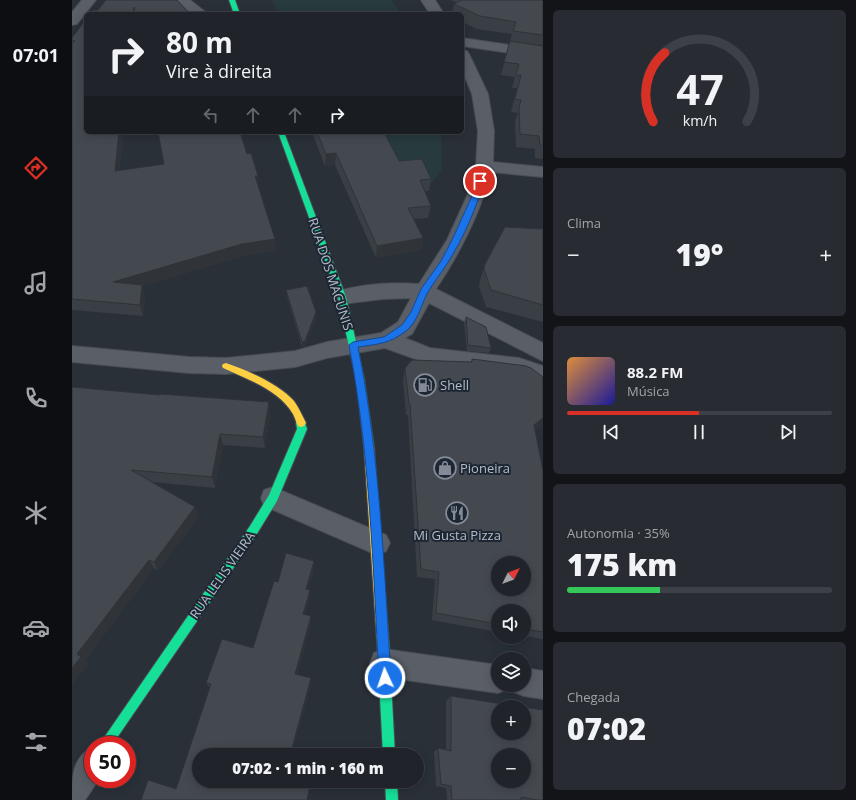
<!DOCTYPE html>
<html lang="pt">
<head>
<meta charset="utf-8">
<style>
  :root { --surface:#20242a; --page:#282c32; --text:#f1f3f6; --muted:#a2a4a8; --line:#3d4147; --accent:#d93025 }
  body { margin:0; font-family:"Open Sans",sans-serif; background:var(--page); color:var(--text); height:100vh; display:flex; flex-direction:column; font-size:15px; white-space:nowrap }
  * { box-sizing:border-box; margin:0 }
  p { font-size:13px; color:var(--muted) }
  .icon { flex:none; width:22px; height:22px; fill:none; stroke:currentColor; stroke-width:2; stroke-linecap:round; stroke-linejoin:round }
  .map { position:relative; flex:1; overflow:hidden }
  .details { display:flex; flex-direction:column; gap:10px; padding:10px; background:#121417; width:313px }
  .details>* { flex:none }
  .hud { position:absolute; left:12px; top:12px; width:380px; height:122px; border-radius:6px; box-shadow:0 2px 10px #0003,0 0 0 1px var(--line); background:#20242a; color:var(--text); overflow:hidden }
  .needle { width:26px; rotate:48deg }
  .tools { position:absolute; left:419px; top:556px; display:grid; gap:8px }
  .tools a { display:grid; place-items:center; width:40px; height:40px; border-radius:50%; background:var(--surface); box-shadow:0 2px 10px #0003,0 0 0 1px var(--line); font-size:20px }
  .speed { position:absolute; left:12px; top:736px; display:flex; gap:8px; font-size:20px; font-weight:700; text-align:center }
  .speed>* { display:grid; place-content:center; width:52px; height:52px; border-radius:50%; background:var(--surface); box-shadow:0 2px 10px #0003,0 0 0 1px var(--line); line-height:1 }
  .speed .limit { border:6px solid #d22; background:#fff; color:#111 }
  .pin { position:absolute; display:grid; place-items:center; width:34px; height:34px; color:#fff; margin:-17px; border:2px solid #fff; border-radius:50%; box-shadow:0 1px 4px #0007 }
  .me { position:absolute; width:44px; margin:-22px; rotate:357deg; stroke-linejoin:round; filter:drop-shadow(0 0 3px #0008) }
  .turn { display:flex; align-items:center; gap:14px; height:84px; padding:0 16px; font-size:18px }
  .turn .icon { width:52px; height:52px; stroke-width:2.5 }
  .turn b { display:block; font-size:28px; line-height:34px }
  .lanes { display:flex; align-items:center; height:38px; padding:0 16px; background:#0003; justify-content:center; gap:20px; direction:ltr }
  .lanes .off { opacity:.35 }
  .big { font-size:30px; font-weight:800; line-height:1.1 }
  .details .card { flex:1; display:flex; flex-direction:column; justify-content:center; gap:6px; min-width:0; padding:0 14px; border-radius:6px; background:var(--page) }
  .details .dial { align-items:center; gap:0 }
  .dial svg { height:104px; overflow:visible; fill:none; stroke:var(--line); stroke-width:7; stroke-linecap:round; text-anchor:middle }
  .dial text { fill:var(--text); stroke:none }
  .song { display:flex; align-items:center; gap:12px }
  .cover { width:48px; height:48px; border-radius:6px; background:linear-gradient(135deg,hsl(30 70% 55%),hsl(240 70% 35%)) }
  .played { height:4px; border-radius:2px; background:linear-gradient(90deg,var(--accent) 50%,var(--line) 50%) }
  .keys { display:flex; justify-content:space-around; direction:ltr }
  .heat { display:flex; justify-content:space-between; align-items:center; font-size:22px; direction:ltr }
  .charge { height:6px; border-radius:3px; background:linear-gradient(90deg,#34c759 35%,var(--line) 0) }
  .trip { position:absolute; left:120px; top:748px; width:232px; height:40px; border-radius:20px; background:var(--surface); box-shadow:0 2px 10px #0003,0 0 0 1px var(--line); font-weight:800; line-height:40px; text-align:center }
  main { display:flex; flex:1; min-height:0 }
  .menu { display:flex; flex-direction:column; width:72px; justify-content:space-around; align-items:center; background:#0d0e11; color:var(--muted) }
  .menu .icon { width:28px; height:28px }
  .menu .active { color:var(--accent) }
  .menu b { font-size:18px; color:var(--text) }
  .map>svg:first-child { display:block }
  .green { fill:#273a3e }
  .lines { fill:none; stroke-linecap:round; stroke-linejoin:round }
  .street-casing { stroke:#484c53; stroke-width:2 }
  .fast-casing { stroke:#484c53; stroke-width:2 }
  .slow-casing { stroke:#484c53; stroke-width:2 }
  .street { fill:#5a5e66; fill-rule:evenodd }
  .fast { fill:#16e098; fill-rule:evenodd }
  .slow { fill:#ffcf43; fill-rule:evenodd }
  .wall { fill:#3a3f45 }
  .shaded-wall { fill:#303338 }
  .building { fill:#444950; stroke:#303338; fill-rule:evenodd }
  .route { fill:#1a73e8; stroke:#114b97 }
  .labels { text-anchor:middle; stroke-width:4; stroke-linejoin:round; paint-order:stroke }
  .street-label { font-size:13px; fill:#b4bcc9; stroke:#1d2633 }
  .poi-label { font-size:13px; fill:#b4bcc9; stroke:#1d2633; text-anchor:start }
</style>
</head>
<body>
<main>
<nav class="menu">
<b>07:01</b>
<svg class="icon active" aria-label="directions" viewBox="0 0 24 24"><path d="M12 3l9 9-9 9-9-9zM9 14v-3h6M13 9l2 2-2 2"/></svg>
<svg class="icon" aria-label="music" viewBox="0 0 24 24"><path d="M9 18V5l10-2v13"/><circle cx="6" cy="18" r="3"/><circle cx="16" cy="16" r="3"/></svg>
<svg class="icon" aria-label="phone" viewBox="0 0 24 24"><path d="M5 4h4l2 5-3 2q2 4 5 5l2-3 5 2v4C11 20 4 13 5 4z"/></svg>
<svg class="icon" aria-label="climate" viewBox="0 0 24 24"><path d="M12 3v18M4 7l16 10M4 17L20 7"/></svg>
<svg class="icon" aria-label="car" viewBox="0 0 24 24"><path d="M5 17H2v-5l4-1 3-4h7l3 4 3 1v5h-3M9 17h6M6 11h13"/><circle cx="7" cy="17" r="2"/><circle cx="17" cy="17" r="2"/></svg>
<svg class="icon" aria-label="filters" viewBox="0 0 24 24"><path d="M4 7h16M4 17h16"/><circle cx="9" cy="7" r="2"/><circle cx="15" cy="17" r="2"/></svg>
</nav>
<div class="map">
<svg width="471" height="800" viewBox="0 0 471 800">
  <rect width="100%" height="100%" fill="#2a3038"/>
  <g class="green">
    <path d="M200 0H320L329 14H207Z"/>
    <path d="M260 132H369L370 169 312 247Z"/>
  </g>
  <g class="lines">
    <g class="street-casing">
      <g id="street">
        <path d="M10 0H24L5 24 0 25V12Z"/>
        <path d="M103 0H118L136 14H120Z"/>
        <path d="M349 0H363L372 14H358Z"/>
        <path d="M390 38 471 50V58L390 46Z"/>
        <path d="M390 50 395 51 397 54 416 94 422 131 421 162 471 167V177L419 172C408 214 388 253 364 289L471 343V361L357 303 340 334 333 338 358 348 447 358 471 366V384L447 375 357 364 313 348 255 358 223 367 154 374 117 373 0 362V346L117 357 154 358 223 351 255 342 309 333 326 322 339 298 311 299 270 304 263 302 260 297 263 292C289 284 320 282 347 284L375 240 395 196 404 166 406 131 400 94 390 70Z"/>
        <path d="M201 487 314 535 318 543 314 551 305 555 192 506 189 498 192 490Z"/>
        <path d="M312 649 426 665V685H438L436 689 426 693 312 677 302 673 298 663 302 653Z"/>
        <path d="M452 668 471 671V699L452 696 442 692 439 685H452Z"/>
        <path d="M21 747V779H27L13 800H0C0 776 0 758 21 747Z"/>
      </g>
    </g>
    <g class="fast-casing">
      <g id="fast">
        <path d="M157 0H163L168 14H162Z"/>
        <path d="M206 132H212L274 297 292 378 302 447 300 450 297 451 294 450 292 447 284 378 266 297Z"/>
        <path d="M229 419 232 420 235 429 205 501 186 532 40 745H27L178 526 197 495 225 429 224 423 226 420Z"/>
        <path d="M311 636 315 638 317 642 323 755H311L305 642 307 638Z"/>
        <path d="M313 781H325L326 800H314Z"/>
      </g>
    </g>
    <g class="slow-casing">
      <g id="slow">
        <path d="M154 363C175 370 207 384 222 401 227 408 230 415 234 423L232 426 229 427 226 426C224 422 223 418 221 414 207 390 175 379 151 368L150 366 151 364Z"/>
        <path d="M297 443 300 444 302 447 317 642 315 646 311 648 307 646 305 642 292 447 294 444Z"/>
      </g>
    </g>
    <use href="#street" class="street"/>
    <use href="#fast" class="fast"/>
    <use href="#slow" class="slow"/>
  </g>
  <g class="wall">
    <path d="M378 0H471V159L463 158V149L444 147 443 121 446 113 439 112 445 88H440L443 77 429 75 440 34 405 29 390 22V14H380L382 4 385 3Z"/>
    <path d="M14 19 52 132 47 171 175 154 187 188 204 250 171 256 70 286 73 296 71 316 0 310V38Z"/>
    <path d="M240 132H312L327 161 359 179 357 191H353L359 206 356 218 342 219 351 238 349 250 304 258 263 165 253 166Z"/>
    <path d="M471 229V322L414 307 407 286 408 280 413 264Z"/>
    <path d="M214 290 244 312V318L233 347H230L215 296Z"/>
    <path d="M394 317 419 348 417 353 395 351 392 323Z"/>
    <path d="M400 359 471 424 463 430 471 471V639L452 636V611H426V632L360 620 363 579 345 577 336 415H334L331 379 333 368 399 362Z"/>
    <path d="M0 387 88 395 197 402 198 414 193 448 151 445 143 488 80 482 123 507 126 517 86 571 82 568 13 660 17 663 0 684Z"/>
    <path d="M242 561V570L236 589 238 590V598L233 614 239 623 225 674 239 678V684L219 755H127L240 781 235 800H69L104 789 138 688 134 683 181 648 206 582Z"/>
    <path d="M379 696 471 800H375L374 788 364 786 362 752 366 748 374 750V701Z"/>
  </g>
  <g class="shaded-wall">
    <path d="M47 132H52L46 183 43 171Z"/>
    <path d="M264 153 263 165 253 166 254 154Z"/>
    <path d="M183 176H186L187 188Z"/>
    <path d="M351 238 349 250 304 258 305 246Z"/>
    <path d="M203 239 204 250 171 256 70 286 73 296 71 316 68 305 41 282 170 244Z"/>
    <path d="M244 312V318L233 347H230V342Z"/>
    <path d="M197 402 198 414 193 448 191 437Z"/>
    <path d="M471 418V424L457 436 462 425Z"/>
    <path d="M148 434 151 445 143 488 140 477Z"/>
    <path d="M123 507 126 517 86 571 82 562Z"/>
    <path d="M77 560 82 568 13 660 17 663 0 684V668L5 654Z"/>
    <path d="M242 561V570L234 597V589Z"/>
    <path d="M238 590V598L231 621V614Z"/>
    <path d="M239 616V623L224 680 223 674Z"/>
    <path d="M239 678V684L219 755H218Z"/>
  </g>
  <g class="building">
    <path d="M34 0H105L118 14H63L62 7 61 14H18L21 10H26Z"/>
    <path d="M390 0H471V35L441 31 444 22 408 16 382 4Z"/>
    <path d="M14 19V132H47L43 171 92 164 86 132H168L175 154 179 153 186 176H183L203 239 170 244 41 282 70 285 68 305 0 299V44L3 41 0 40V38Z"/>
    <path d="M438 41 471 46V146L468 145 467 136 448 134 447 108 449 100 443 99 449 75H444L447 64 432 62Z"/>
    <path d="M245 132H312L327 161 350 159 359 179 348 180 359 206 336 208 351 238 305 246 264 153 254 154Z"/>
    <path d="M433 227 471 229V305L419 290 412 269 413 264Z"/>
    <path d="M235 286 244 312 233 341 230 342 214 290Z"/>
    <path d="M394 317 414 327 419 348 396 345Z"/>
    <path d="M400 359 454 366 459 368 471 377V418L462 425 471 471V632L452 629V611H426V624L364 613 367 572 349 569 338 404H337L333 368 340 360 400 362ZM426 563H452V589H426Z"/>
    <path d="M0 387 88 395V394L197 402 191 437 148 434 140 477 59 470 123 507 82 562 77 560 5 654 9 657 0 668Z"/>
    <path d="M214 553 242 561 234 589 238 590 231 614 239 616 223 674 239 678 218 755H127V781H239L235 800H69L76 780 104 789 139 684 134 683 150 639 181 648 202 581 206 582Z"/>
    <path d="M379 696 450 707H426V733H452V707L471 710V800H465L449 797V800H380L379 786 369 784 366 748 379 751ZM426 755H452V781H426Z"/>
  </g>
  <path class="route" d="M408 178 412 181C404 209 391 239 375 264 369 273 362 282 356 292 349 304 346 322 334 331 317 344 306 344 286 347 308 456 312 568 319 678L317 682 313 684 309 682 307 678C301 567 298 454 277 345L281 342 312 337 330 325 339 312 349 289 369 261 380 240 400 196 405 181Z"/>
  <defs>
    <g id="fuel-ring" transform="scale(1.15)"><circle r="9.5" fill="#1d2633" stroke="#848b96" stroke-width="1.5"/><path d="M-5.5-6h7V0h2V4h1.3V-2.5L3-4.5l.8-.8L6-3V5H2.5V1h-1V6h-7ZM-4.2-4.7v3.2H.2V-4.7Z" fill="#848b96"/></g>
    <g id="shop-ring" transform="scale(1.15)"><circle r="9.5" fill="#1d2633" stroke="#848b96" stroke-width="1.5"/><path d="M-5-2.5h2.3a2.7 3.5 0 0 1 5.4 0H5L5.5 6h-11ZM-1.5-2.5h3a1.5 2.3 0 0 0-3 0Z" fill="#848b96"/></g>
    <g id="restaurant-ring" transform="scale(1.15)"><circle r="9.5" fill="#1d2633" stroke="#848b96" stroke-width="1.5"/><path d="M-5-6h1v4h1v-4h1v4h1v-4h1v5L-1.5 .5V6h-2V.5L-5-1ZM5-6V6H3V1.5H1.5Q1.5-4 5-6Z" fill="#848b96"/></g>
  </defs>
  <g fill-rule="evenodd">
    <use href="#fuel-ring" x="353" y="385"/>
    <use href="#shop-ring" x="373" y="468"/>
    <use href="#restaurant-ring" x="385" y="513"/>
  </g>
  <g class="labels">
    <g class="street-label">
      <text transform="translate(259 274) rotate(72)" y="5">RUA DOS MACUNIS</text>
      <text transform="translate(150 575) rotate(-55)" y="5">RUA LELIS VIEIRA</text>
    </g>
    <g class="poi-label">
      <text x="368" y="390">Shell</text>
      <text x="388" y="473">Pioneira</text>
      <text x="385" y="540" text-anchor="middle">Mi Gusta Pizza</text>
    </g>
  </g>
</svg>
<div class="tools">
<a><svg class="needle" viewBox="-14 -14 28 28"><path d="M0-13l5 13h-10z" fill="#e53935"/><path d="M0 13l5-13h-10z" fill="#a2a4a8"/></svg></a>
<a><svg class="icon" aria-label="sound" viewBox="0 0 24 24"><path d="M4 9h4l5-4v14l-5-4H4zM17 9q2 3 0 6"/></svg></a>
<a><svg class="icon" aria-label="layers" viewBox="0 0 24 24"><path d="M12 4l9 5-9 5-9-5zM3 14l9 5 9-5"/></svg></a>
<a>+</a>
<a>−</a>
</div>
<div class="speed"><div class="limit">50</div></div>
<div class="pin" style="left:408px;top:181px;background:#d93025"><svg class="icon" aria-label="arrive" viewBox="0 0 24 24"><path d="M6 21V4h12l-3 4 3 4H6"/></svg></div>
<svg class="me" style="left:313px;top:678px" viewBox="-20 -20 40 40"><circle r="17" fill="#1a73e8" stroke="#fff" stroke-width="3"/><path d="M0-11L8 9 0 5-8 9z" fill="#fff"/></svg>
<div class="trip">07:02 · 1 min · 160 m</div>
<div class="hud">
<div class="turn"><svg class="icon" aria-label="right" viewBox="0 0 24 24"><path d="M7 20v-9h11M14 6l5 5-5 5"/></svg><div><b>80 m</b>Vire à direita</div></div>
<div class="lanes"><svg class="icon off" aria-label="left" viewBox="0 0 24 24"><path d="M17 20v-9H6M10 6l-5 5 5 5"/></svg><svg class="icon off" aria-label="ahead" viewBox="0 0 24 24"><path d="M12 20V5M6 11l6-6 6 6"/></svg><svg class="icon off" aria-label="ahead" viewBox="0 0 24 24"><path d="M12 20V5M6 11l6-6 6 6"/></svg><svg class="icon" aria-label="right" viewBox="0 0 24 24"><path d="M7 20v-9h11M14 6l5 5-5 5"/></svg></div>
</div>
</div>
<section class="details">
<div class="card dial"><svg viewBox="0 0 100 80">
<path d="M14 69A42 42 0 1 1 86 69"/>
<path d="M14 69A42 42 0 0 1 23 16" stroke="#d93025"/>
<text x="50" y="56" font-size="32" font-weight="700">47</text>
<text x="50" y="72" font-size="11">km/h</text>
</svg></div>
<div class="card"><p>Clima</p>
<div class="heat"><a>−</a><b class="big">19°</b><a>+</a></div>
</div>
<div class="card">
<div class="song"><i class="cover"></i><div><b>88.2 FM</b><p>Música</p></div></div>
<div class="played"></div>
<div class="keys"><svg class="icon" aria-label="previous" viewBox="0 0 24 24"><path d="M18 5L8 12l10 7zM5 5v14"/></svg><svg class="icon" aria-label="pause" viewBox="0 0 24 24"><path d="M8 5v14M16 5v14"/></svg><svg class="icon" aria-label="next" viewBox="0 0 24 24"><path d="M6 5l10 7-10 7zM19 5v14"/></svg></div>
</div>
<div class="card"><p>Autonomia · 35%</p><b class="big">175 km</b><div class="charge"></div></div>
<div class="card"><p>Chegada</p><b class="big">07:02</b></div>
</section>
</main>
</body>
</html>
